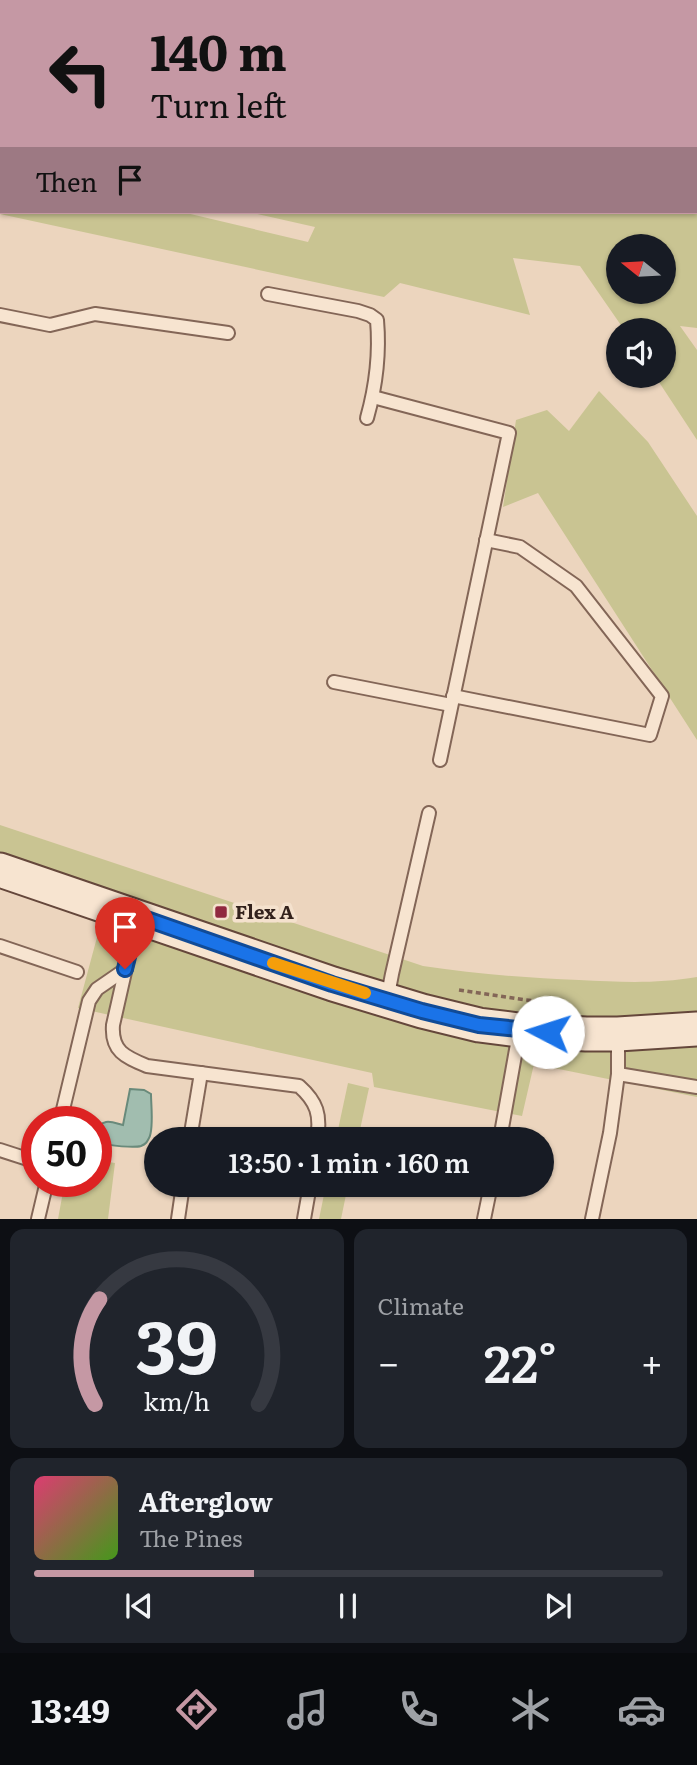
<!DOCTYPE html>
<html lang="en">
<head>
<meta charset="utf-8">
<style>
  :root { --surface:#171b24; --page:#20242c; --text:#f1f3f6; --muted:#9ea1a6; --line:#363941; --accent:#c598a4 }
  body { margin:0; font-family:Literata,serif; background:var(--page); color:var(--text); height:100vh; display:flex; flex-direction:column; font-size:26px; white-space:nowrap }
  * { box-sizing:border-box; margin:0 }
  p { font-size:23px; color:var(--muted) }
  .icon { flex:none; width:38px; height:38px; fill:none; stroke:currentColor; stroke-width:2; stroke-linecap:round; stroke-linejoin:round }
  .map { position:relative; height:1219px; overflow:hidden }
  .panel { display:flex; flex-direction:column; gap:10px; padding:10px; background:#0d0f14; flex:1 }
  .panel>* { flex:none }
  .guide { position:absolute; left:0px; top:0px; width:698px; height:214px; box-shadow:0 2px 5px #0004; background:#c598a4; color:#111; overflow:hidden }
  .needle { width:46px; rotate:288deg }
  .controls { position:absolute; left:606px; top:234px; display:grid; gap:14px }
  .controls a { display:grid; place-items:center; width:70px; height:70px; border-radius:50%; background:var(--surface); box-shadow:0 2px 5px #0004; font-size:35px }
  .speed { position:absolute; left:21px; top:1106px; display:flex; gap:14px; font-size:35px; font-weight:700; text-align:center }
  .speed>* { display:grid; place-content:center; width:91px; height:91px; border-radius:50%; background:var(--surface); box-shadow:0 2px 5px #0004; line-height:1 }
  .speed .limit { border:10px solid #d22; background:#fff; color:#111 }
  .pin { position:absolute; display:grid; place-items:center; width:60px; height:60px; color:#fff; margin:-72px -30px; border-radius:50% 50% 50% 0; rotate:-45deg; box-shadow:0 0 7px #0007 }
  .pin .icon { rotate:45deg }
  .me { position:absolute; width:77px; margin:-38px; rotate:275deg; stroke-linejoin:round; filter:drop-shadow(0 0 5px #0008) }
  .turn { display:flex; align-items:center; gap:24px; height:147px; padding:0 35px; font-size:32px }
  .turn .icon { width:91px; height:91px; stroke-width:2.5 }
  .turn b { display:block; font-size:49px; line-height:60px }
  .then { display:flex; align-items:center; height:66px; padding:0 35px; background:#0003; gap:14px; font-size:26px }
  .big { font-size:52px; font-weight:600; line-height:1.1 }
  .panel .tile { flex:1; display:flex; flex-direction:column; justify-content:center; gap:10px; min-width:0; padding:0 24px; border-radius:14px; background:var(--page) }
  .panel .dial { align-items:center; gap:0 }
  .dial svg { height:182px; overflow:visible; fill:none; stroke:var(--line); stroke-width:7; stroke-linecap:round; text-anchor:middle }
  .dial text { fill:var(--text); stroke:none }
  .song { display:flex; align-items:center; gap:21px }
  .cover { width:84px; height:84px; border-radius:10px; background:linear-gradient(135deg,hsl(340 70% 55%),hsl(100 70% 35%)) }
  .played { height:7px; border-radius:4px; background:linear-gradient(90deg,var(--accent) 35%,var(--line) 35%) }
  .keys { display:flex; justify-content:space-around; direction:ltr }
  .heat { display:flex; justify-content:space-between; align-items:center; font-size:38px; direction:ltr }
  .panel .tiles { flex:1; display:grid; gap:10px; grid-template-columns:1fr 1fr }
  .tile:last-child { grid-column:span 2 }
  .trip { position:absolute; left:144px; top:1127px; width:410px; height:70px; border-radius:35px; background:var(--surface); box-shadow:0 2px 5px #0004; font-weight:600; line-height:70px; text-align:center }
  .tabs { display:flex; height:112px; justify-content:space-around; align-items:center; background:#090b0e; color:var(--muted) }
  .tabs .icon { width:49px; height:49px }
  .tabs .on { color:var(--accent) }
  .tabs b { font-size:32px; color:var(--text) }
  .map>svg:first-child { display:block }
  .green { fill:#c9c492; fill-rule:evenodd }
  .water { fill:#a1bdaf; stroke:#698a7b; stroke-width:2 }
  .lines { fill:none; stroke-linecap:round; stroke-linejoin:round }
  .service-casing { stroke:#836657; stroke-width:16 }
  .secondary-casing { stroke:#65473b; stroke-width:37 }
  .path { stroke:#836657; stroke-width:3.5; stroke-dasharray:5 3.5; stroke-linecap:butt }
  .service { stroke:#f7e4d0; stroke-width:12 }
  .secondary { stroke:#f7e4d0; stroke-width:33 }
  .rail { stroke:#33221c; stroke-width:5; stroke-dasharray:12 12; stroke-linecap:butt }
  .route-casing { stroke:#114b97; stroke-width:18 }
  .route { stroke:#1a73e8; stroke-width:12 }
  .slow { stroke:#f59e0b; stroke-width:12 }
  .poi-dot { fill:#90293f; stroke:#f4e1cd; stroke-width:2.5 }
  .labels { text-anchor:middle; stroke-width:7; stroke-linejoin:round; paint-order:stroke }
  .poi-label { font-size:19px; font-weight:bold; fill:#33221c; stroke:#f4e1cd; text-anchor:start }
</style>
</head>
<body>
<div class="map">
<svg width="697" height="1219" viewBox="0 0 697 1219">
  <rect width="100%" height="100%" fill="#ecd5be"/>
  <g class="green">
    <path d="M0 159 2 160V212H182L308 242 315 227 248 212H696L697 184V328L680 326 697 350V440L655 376H663V331H625L580 266 513 258 530 315 400 283 384 297 0 214ZM618 247H663V292H618Z"/>
    <path d="M599 391 648 442 697 516V740L538 493 503 507 516 420 547 410 569 431Z"/>
    <path d="M0 825 423 966C475 974 527 978 579 980 620 982 656 984 697 977V1097L534 1064 522 1116 374 1087 372 1073 78 1008 103 915 0 885Z"/>
    <path d="M348 1083 369 1088 358 1139H336Z"/>
    <path d="M96 1160 115 1163 108 1219H58L65 1181H96Z"/>
    <path d="M326 1185H348L341 1219H319Z"/>
  </g>
  <path class="water" d="M130 1089 144 1090 151 1094C151 1106 154 1129 149 1138 147 1142 146 1144 141 1146 135 1148 108 1146 103 1143 93 1138 97 1124 106 1122 112 1121 118 1124 123 1125Z"/>
  <g class="lines">
    <g class="service-casing">
      <g id="service">
        <path d="M268 294 358 311 370 315 377 320C380 354 376 386 367 418"/>
        <path d="M0 315 50 325 95 314 228 333"/>
        <path d="M373 397 509 433 440 760"/>
        <path d="M334 682 451 705"/>
        <path d="M453 696 650 735 662 696 576 586 520 547 486 540"/>
        <path d="M137 919 113 1025C111 1051 125 1057 147 1066L299 1086C317 1102 321 1115 317 1139"/>
        <path d="M0 946 77 972"/>
        <path d="M387 1000 392 974 429 813"/>
        <path d="M618 1074 697 1087"/>
        <path d="M60 1122 89 1001 97 989 126 969"/>
        <path d="M190 1139 201 1073"/>
        <path d="M500 1139 519 1033"/>
        <path d="M0 1150 37 1162"/>
        <path d="M38 1219 47 1181"/>
        <path d="M178 1219 183 1185"/>
        <path d="M304 1219 310 1185"/>
        <path d="M484 1219 491 1185"/>
        <path d="M592 1219 610 1133 618 1074V1036"/>
      </g>
    </g>
    <g class="secondary-casing">
      <path id="secondary" d="M0 870 333 984 422 1011 479 1025 519 1030 586 1034H618L697 1029"/>
    </g>
    <g class="path">
      <path d="M344 0 345 2"/>
      <path d="M696 78 697 79"/>
      <path d="M459 990 526 1000 569 1004"/>
    </g>
    <use href="#service" class="service"/>
    <use href="#secondary" class="secondary"/>
    <g class="rail">
      <path d="M230 0 234 2"/>
      <path d="M0 41H2"/>
      <path d="M696 166H697"/>
    </g>
  </g>
  <g class="lines">
    <g class="route-casing">
      <path id="route" d="M125 969 138 916 332 984 422 1011 479 1025 548 1032"/>
    </g>
    <use href="#route" class="route"/>
    <path class="slow" d="M273 963 365 993"/>
  </g>
  <rect class="poi-dot" x="214" y="905" width="14" height="14" rx="3.5"/>
  <g class="labels">
    <g class="poi-label">
      <text x="235" y="919">Flex A</text>
    </g>
  </g>
</svg>
<div class="controls">
<a><svg class="needle" viewBox="-14 -14 28 28"><path d="M0-13l5 13h-10z" fill="#e53935"/><path d="M0 13l5-13h-10z" fill="#9ea1a6"/></svg></a>
<a><svg class="icon" aria-label="sound" viewBox="0 0 24 24"><path d="M4 9h4l5-4v14l-5-4H4zM17 9q2 3 0 6"/></svg></a>
</div>
<div class="speed"><div class="limit">50</div></div>
<div class="pin" style="left:125px;top:969px;background:#d93025"><svg class="icon" aria-label="arrive" viewBox="0 0 24 24"><path d="M6 21V4h12l-3 4 3 4H6"/></svg></div>
<svg class="me" style="left:548px;top:1032px" viewBox="-20 -20 40 40"><circle r="19" fill="#fff"/><path d="M0-13L10 11 0 6-10 11z" fill="#1a73e8"/></svg>
<div class="trip">13:50 · 1 min · 160 m</div>
<div class="guide">
<div class="turn"><svg class="icon" aria-label="left" viewBox="0 0 24 24"><path d="M17 20v-9H6M10 6l-5 5 5 5"/></svg><div><b>140 m</b>Turn left</div></div>
<div class="then">Then<svg class="icon" aria-label="arrive" viewBox="0 0 24 24"><path d="M6 21V4h12l-3 4 3 4H6"/></svg></div>
</div>
</div>
<section class="panel">
<div class="tiles">
<div class="tile dial"><svg viewBox="0 0 100 80">
<path d="M14 69A42 42 0 1 1 86 69"/>
<path d="M14 69A42 42 0 0 1 16 23" stroke="#c598a4"/>
<text x="50" y="56" font-size="32" font-weight="700">39</text>
<text x="50" y="72" font-size="11">km/h</text>
</svg></div>
<div class="tile"><p>Climate</p>
<div class="heat"><a>−</a><b class="big">22°</b><a>+</a></div>
</div>
<div class="tile">
<div class="song"><i class="cover"></i><div><b>Afterglow</b><p>The Pines</p></div></div>
<div class="played"></div>
<div class="keys"><svg class="icon" aria-label="previous" viewBox="0 0 24 24"><path d="M18 5L8 12l10 7zM5 5v14"/></svg><svg class="icon" aria-label="pause" viewBox="0 0 24 24"><path d="M8 5v14M16 5v14"/></svg><svg class="icon" aria-label="next" viewBox="0 0 24 24"><path d="M6 5l10 7-10 7zM19 5v14"/></svg></div>
</div>
</div>
</section>
<nav class="tabs">
<b>13:49</b>
<svg class="icon on" aria-label="directions" viewBox="0 0 24 24"><path d="M12 3l9 9-9 9-9-9zM9 14v-3h6M13 9l2 2-2 2"/></svg>
<svg class="icon" aria-label="music" viewBox="0 0 24 24"><path d="M9 18V5l10-2v13"/><circle cx="6" cy="18" r="3"/><circle cx="16" cy="16" r="3"/></svg>
<svg class="icon" aria-label="phone" viewBox="0 0 24 24"><path d="M5 4h4l2 5-3 2q2 4 5 5l2-3 5 2v4C11 20 4 13 5 4z"/></svg>
<svg class="icon" aria-label="climate" viewBox="0 0 24 24"><path d="M12 3v18M4 7l16 10M4 17L20 7"/></svg>
<svg class="icon" aria-label="car" viewBox="0 0 24 24"><path d="M5 17H2v-5l4-1 3-4h7l3 4 3 1v5h-3M9 17h6M6 11h13"/><circle cx="7" cy="17" r="2"/><circle cx="17" cy="17" r="2"/></svg>
</nav>
</body>
</html>
